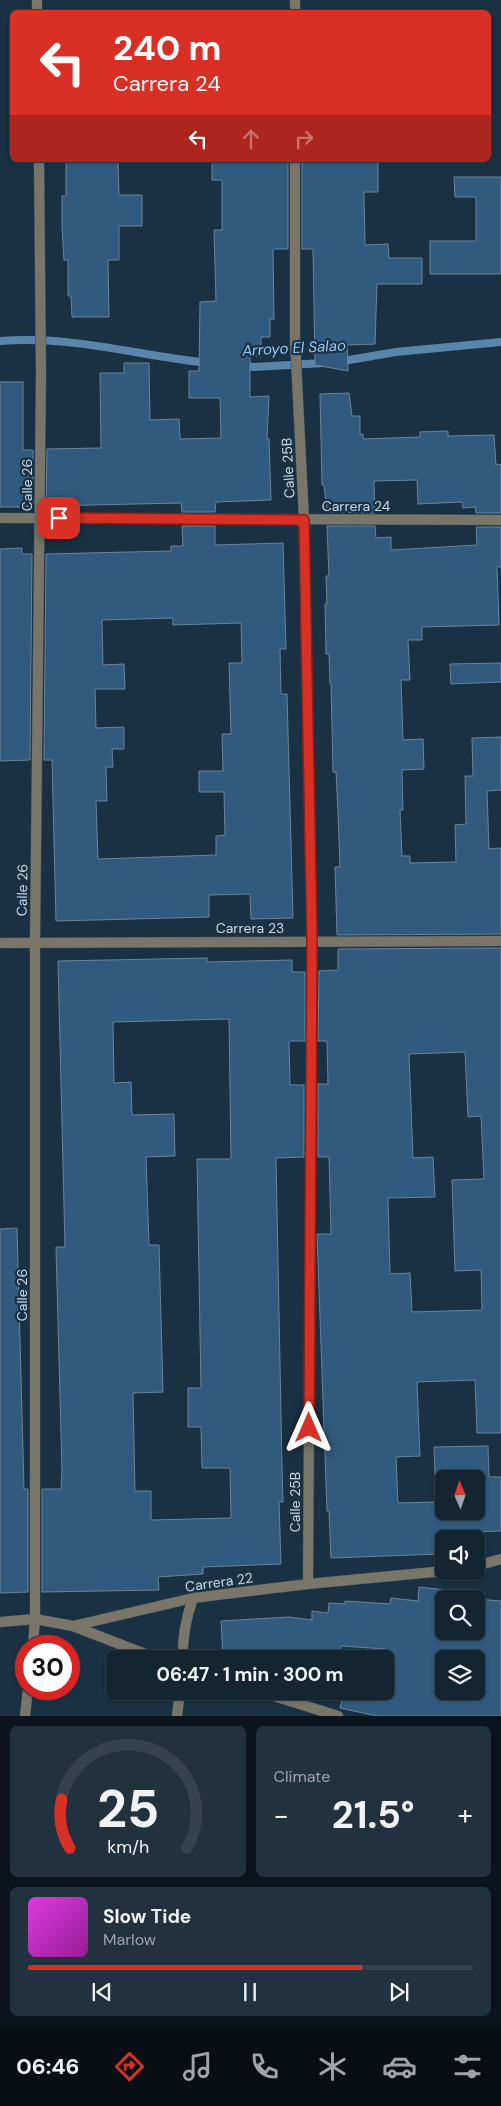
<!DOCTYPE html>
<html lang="en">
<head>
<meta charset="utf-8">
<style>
  :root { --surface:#142532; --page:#21313e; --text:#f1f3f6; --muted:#9da5ac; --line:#33424d; --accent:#d93025 }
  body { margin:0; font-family:"DM Sans",sans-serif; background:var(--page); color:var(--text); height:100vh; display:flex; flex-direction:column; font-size:19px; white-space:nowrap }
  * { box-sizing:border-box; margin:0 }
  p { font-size:16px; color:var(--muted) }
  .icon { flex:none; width:28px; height:28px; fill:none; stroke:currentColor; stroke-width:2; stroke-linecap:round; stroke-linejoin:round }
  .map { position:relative; height:1716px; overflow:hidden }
  .side { display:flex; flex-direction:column; gap:10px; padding:10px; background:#0b141c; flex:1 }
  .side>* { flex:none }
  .hud { position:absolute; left:10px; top:10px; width:481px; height:152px; border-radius:8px; box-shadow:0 1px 4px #0004,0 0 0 1px var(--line); background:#d93025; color:#fff; overflow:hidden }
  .needle { width:32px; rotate:358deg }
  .controls { position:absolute; left:435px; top:1470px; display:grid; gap:10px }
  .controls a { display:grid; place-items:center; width:50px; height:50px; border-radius:8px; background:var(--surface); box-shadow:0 1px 4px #0004,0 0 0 1px var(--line); font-size:25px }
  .speed { position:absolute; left:15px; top:1635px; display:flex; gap:10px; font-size:25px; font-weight:700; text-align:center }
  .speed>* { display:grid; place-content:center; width:65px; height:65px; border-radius:50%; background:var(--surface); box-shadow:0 1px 4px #0004,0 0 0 1px var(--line); line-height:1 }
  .speed .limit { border:8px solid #d22; background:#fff; color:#111 }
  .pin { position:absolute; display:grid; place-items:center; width:42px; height:42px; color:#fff; margin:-21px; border-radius:10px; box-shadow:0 2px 8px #0006 }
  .me { position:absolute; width:55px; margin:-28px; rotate:0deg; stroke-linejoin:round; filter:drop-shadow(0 0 4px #0008) }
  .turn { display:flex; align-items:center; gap:18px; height:105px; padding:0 20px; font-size:22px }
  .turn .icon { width:65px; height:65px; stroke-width:2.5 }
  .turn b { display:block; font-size:35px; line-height:42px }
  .lanes { display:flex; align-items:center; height:48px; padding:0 20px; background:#0003; justify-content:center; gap:25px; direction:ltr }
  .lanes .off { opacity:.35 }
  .big { font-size:38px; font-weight:700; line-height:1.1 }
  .side .card { flex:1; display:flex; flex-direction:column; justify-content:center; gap:8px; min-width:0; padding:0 18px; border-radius:8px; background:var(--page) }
  .side .dial { align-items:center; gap:0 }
  .dial svg { height:130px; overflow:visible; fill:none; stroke:var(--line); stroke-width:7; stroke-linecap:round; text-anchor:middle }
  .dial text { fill:var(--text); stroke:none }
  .song { display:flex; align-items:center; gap:15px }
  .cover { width:60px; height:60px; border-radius:8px; background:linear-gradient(135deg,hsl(300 70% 55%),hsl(300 70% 35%)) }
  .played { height:5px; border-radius:2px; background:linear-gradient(90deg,var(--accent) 75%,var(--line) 75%) }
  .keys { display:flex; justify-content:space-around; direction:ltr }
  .heat { display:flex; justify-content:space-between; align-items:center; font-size:28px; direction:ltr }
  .side .tiles { flex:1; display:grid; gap:10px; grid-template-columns:1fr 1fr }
  .card:last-child { grid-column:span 2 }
  .trip { position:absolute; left:106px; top:1650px; width:288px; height:50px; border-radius:8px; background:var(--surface); box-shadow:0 1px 4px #0004,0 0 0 1px var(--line); font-weight:700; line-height:50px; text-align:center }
  .tabs { display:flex; height:80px; justify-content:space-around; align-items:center; background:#080f14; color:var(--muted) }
  .tabs .icon { width:35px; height:35px }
  .tabs .on { color:var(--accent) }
  .tabs b { font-size:22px; color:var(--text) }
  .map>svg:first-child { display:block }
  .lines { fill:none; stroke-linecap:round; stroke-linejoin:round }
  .stream { stroke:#5a85aa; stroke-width:8 }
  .building { fill:#305b7e; stroke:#6b849a; fill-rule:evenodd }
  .lane-casing { stroke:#364c5d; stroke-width:11 }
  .street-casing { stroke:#364c5d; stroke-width:11 }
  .lane { stroke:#797669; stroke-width:10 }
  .street { stroke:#797669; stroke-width:10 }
  .route-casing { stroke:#8d1f18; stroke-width:12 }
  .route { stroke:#d93025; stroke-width:9 }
  .labels { text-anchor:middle; stroke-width:4.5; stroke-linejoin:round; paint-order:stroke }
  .street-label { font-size:14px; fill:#ccd9e5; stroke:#1a3143 }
  .water-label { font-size:15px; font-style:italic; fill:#98cbf8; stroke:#1a3143 }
</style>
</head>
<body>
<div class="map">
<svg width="501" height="1716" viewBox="0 0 501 1716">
  <rect width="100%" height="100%" fill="#1a3143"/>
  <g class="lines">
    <g class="stream">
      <path d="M0 341C71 335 139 356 209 363"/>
      <path d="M337 362 396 352 501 342"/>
      <path d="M240 365 253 367 324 363"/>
    </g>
  </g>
  <g class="building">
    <path d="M66 160H118L119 195H142V226H119V260H108L109 317H72L71 296H68V260H64L62 227V196H66Z"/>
    <path d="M212 160H288V249H273L274 319H270V337H261V357L250 355V397L269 396 267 439H269L271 500 216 502 215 512H182L181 503 46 506 47 449 101 448 100 373H124V363H149L150 420 179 419 180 439 221 438 220 398H189V371H199L200 302 216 301 214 230H222V180H212Z"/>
    <path d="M302 160H378V192H364L365 245 388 244 389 258H422V284H377L375 344 347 345 348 371 315 365 313 249H302Z"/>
    <path d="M454 177H501V274H430V241H476V197H455Z"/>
    <path d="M0 382H23V450H33V507H0Z"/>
    <path d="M349 393 352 416H360V435L363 434V439L420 437V432L448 431V436L494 435 496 465 501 464V513H476L475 507 463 508 462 502 418 504 417 480 374 481 375 513 327 512 324 485H322L320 394Z"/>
    <path d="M182 526H215V545L283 543 286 649H280L281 694H287L293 918 251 919 250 894 209 895V917L56 921 52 760H44L46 554 171 551V546H183ZM173 618V625L241 623 242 663H229L231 734H222L223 771H199V792H224L225 835 216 836V855L98 859 96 801H107L106 767H113L112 749H124V727L96 728 95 689H125L124 664 103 665 102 620Z"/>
    <path d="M327 526H375L376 538 391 537V550L477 545 476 527H501V567H497L499 625 422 627V640H408L410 680H401L403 740 423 739 424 769 402 770 403 810H400L402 856H410V863L456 862 455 825 466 824 465 776H473L472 738 501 737V790L487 791 489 849 501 848V934L337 935 335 867H340L338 812 336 772H333L331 683H330L329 654H326L325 604H327L326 576H329Z"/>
    <path d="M22 548V554H32L30 760 0 761V549Z"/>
    <path d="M501 663V682L451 684 450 664Z"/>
    <path d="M501 948V1433H477L475 1380 417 1382 420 1456 396 1457 398 1503 436 1502 434 1447 488 1446 489 1477H501V1531L437 1533 438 1554 331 1558 329 1511H327L317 1234H331L329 1157H318V1084H328L327 1041H318L319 971 338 970V949ZM465 1052 468 1117 481 1116 484 1179 452 1180 455 1271 481 1270 482 1310 412 1312 410 1273 390 1274 388 1198 435 1197 433 1157 413 1158 409 1054ZM444 1479H476V1511H444Z"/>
    <path d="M207 958V962L292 960V972H305V1041H289L290 1085H304V1157L276 1158 282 1467 283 1502H279L281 1564 203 1567V1574L158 1577 159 1590 42 1592V1489H61L62 1471 56 1247H65L58 961ZM229 1019 231 1159H197L201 1388H188V1427H201L202 1468H230L231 1518 151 1520V1491H135L133 1393 163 1392 159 1245H149L146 1157 175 1156 174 1114 132 1115 131 1082 114 1083 113 1022Z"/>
    <path d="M17 1228 24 1489H28V1592L0 1593V1229Z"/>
    <path d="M419 1587 446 1590 445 1596 472 1599H444V1631H476V1599L501 1601V1716H377L340 1708 344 1691H385V1649L341 1646 340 1659H223L221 1621 289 1617 312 1620V1611L328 1613 329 1603 345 1604V1601L390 1604 391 1598 418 1601ZM444 1659H476V1691H444Z"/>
  </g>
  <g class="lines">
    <g class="lane-casing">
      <g id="lane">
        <path d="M33 1646 35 1619"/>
        <path d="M25 1716 28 1689"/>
      </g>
    </g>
    <g class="street-casing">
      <g id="street">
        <path d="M37 0V12"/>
        <path d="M295 12V0"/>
        <path d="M295 160V340L304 519 312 942 308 1584"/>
        <path d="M0 518 501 520"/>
        <path d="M0 943 501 941"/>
        <path d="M476 1566 501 1559"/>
        <path d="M35 1619V943L41 374 39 160"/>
        <path d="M0 1622 35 1619 73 1626 193 1598 308 1584 444 1571"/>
        <path d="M73 1626 158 1659"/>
        <path d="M183 1659C182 1638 186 1618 193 1598"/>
        <path d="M258 1691 338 1716"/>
        <path d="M177 1716 180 1691"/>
      </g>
    </g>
    <use href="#lane" class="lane"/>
    <use href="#street" class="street"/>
  </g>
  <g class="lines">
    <g class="route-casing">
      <path id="route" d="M59 518 304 520 312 942 309 1428"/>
    </g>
    <use href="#route" class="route"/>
  </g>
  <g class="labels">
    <g class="street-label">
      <text transform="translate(288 468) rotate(-93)" y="5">Calle 25B</text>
      <text transform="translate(27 485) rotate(-90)" y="5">Calle 26</text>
      <text x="356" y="511">Carrera 24</text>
      <text transform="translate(22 890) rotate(-89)" y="5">Calle 26</text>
      <text x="250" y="933">Carrera 23</text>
      <text transform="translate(22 1295) rotate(-90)" y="5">Calle 26</text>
      <text transform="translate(295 1502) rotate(-90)" y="5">Calle 25B</text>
      <text transform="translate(219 1582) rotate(-8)" y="5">Carrera 22</text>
    </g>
    <g class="water-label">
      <text transform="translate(294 348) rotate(-3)" y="5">Arroyo El Salao</text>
    </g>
  </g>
</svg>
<div class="controls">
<a><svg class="needle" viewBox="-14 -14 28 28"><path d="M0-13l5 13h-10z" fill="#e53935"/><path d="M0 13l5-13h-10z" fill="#9da5ac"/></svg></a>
<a><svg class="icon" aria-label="sound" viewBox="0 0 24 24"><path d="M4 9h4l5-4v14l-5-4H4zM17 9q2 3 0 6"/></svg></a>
<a><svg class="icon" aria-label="search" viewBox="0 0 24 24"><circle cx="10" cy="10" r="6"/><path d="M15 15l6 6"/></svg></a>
<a><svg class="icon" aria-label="layers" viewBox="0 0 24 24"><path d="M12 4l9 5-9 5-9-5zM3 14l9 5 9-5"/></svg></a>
</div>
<div class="speed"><div class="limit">30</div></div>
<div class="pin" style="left:59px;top:518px;background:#d93025"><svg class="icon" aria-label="arrive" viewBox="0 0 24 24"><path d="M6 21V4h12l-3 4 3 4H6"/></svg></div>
<svg class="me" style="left:309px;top:1428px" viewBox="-20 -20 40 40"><path d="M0-17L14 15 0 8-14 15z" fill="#d93025" stroke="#fff" stroke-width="4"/></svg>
<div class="trip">06:47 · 1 min · 300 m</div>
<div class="hud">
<div class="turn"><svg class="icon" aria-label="left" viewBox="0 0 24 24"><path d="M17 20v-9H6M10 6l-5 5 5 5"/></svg><div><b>240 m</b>Carrera 24</div></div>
<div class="lanes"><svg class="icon" aria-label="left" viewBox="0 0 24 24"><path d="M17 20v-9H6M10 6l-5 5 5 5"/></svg><svg class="icon off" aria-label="ahead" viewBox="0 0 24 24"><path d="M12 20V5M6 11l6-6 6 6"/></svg><svg class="icon off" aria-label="right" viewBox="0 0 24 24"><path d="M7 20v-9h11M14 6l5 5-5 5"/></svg></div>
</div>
</div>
<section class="side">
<div class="tiles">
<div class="card dial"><svg viewBox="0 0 100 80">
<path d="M14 69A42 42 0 1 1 86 69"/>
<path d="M14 69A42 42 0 0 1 9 39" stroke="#d93025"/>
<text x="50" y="56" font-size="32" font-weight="700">25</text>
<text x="50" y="72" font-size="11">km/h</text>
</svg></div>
<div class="card"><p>Climate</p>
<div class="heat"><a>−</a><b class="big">21.5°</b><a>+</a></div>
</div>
<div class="card">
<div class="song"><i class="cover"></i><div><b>Slow Tide</b><p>Marlow</p></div></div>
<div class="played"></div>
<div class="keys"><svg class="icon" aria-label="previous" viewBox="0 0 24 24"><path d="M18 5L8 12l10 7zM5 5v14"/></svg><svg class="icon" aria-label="pause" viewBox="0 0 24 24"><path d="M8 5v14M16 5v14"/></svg><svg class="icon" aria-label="next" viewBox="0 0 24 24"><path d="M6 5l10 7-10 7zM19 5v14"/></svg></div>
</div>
</div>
</section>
<nav class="tabs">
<b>06:46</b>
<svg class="icon on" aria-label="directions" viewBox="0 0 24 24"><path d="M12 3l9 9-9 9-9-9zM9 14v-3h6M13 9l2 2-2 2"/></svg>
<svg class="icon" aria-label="music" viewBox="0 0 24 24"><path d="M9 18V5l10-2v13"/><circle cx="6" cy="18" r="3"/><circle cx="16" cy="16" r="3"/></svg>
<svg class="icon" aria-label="phone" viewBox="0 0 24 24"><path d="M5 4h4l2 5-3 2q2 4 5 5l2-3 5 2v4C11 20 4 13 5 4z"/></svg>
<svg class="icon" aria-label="climate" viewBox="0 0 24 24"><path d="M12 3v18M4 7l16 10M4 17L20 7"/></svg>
<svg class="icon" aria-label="car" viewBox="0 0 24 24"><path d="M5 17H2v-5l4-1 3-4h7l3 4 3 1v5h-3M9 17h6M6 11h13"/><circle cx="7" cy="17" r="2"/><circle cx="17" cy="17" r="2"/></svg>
<svg class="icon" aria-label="filters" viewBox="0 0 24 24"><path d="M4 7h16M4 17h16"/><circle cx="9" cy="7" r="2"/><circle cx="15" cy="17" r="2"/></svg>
</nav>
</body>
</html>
